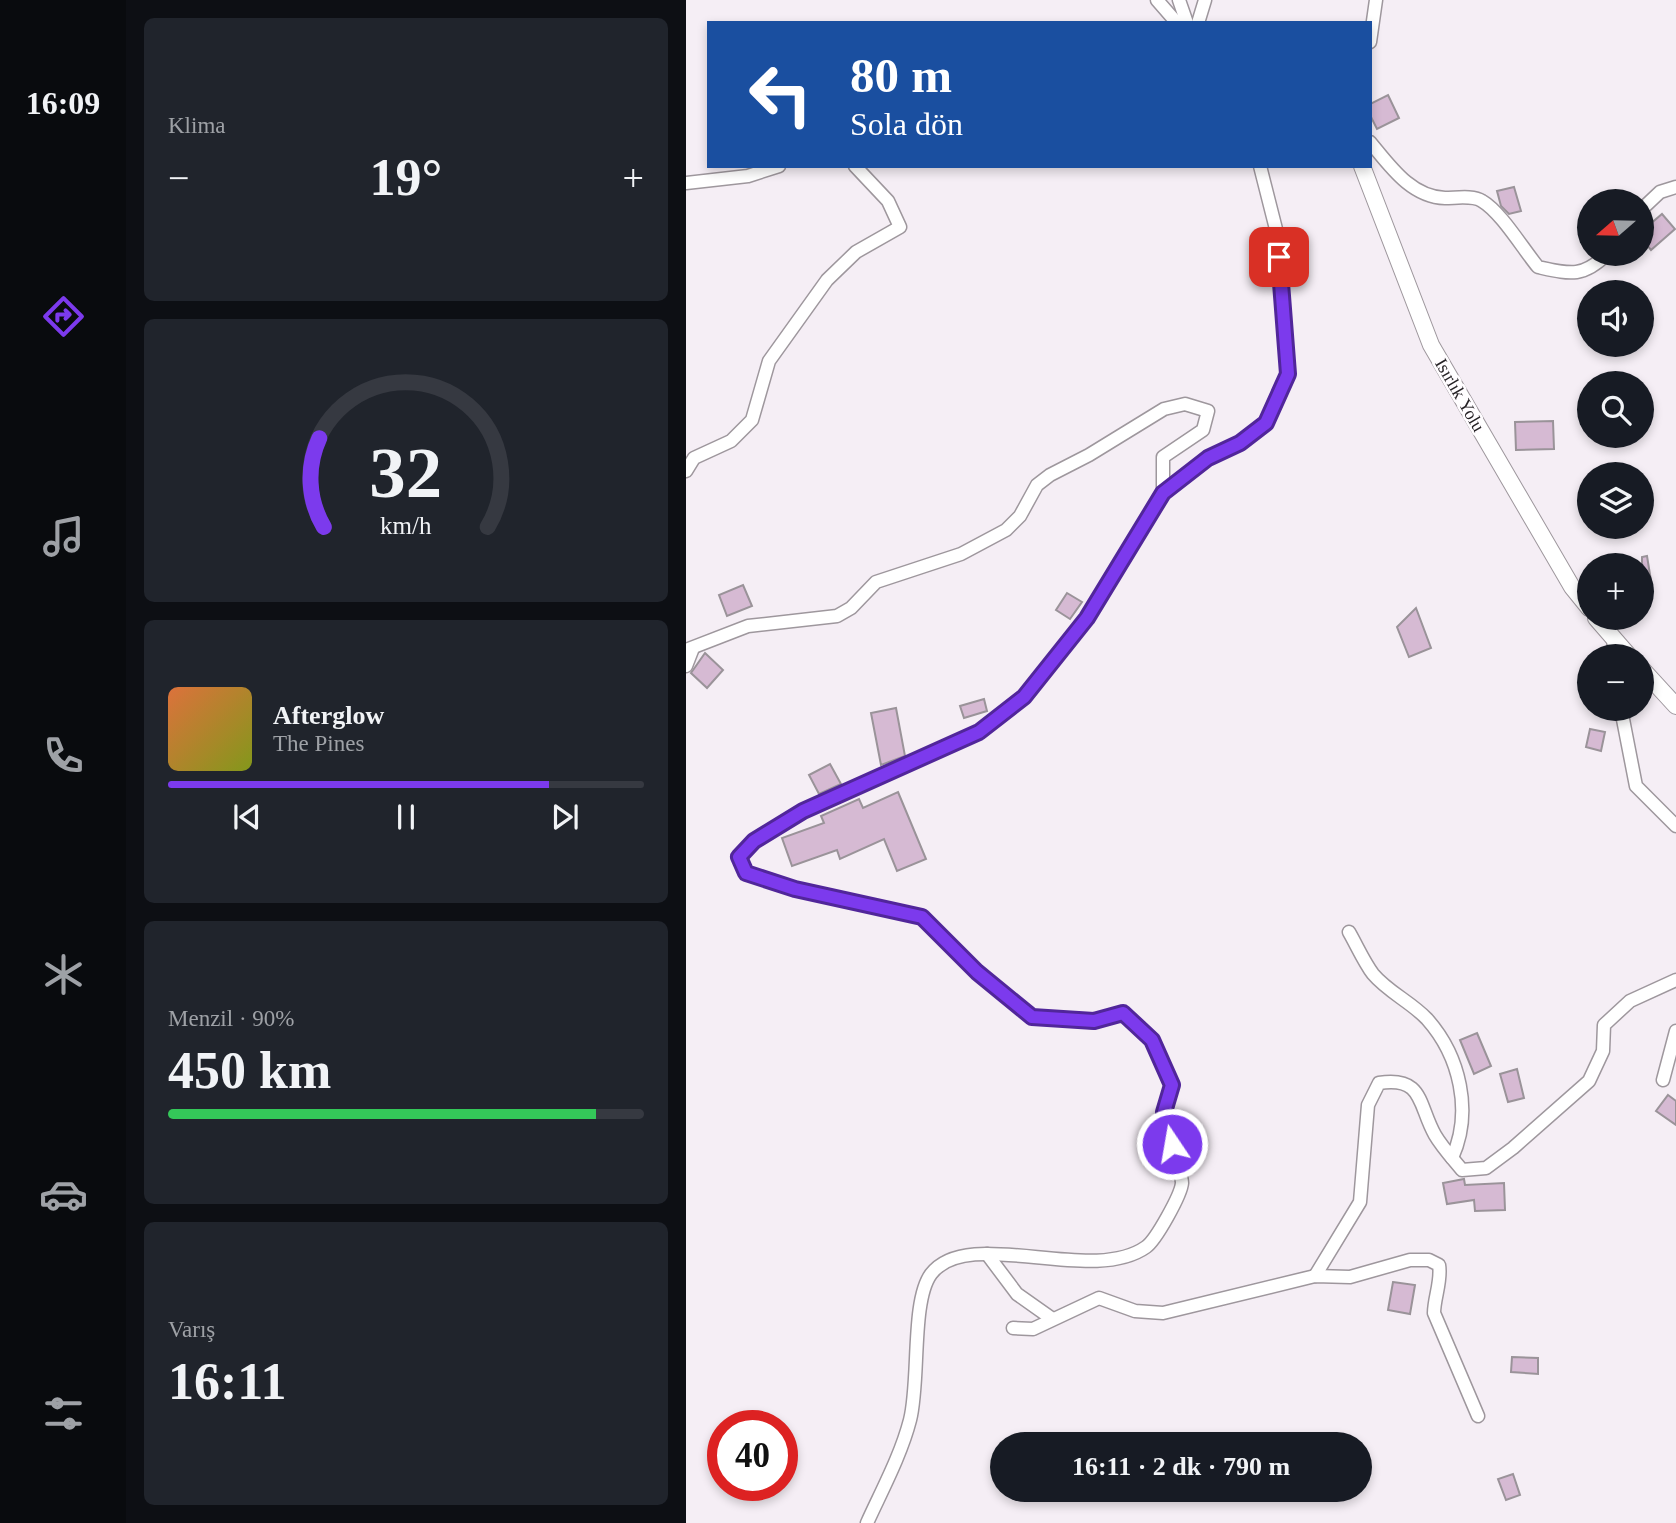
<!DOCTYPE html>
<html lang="tr">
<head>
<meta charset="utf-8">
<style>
  :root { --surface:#171b24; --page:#20242c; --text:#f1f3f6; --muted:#9ea1a6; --line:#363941; --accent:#7c3aed }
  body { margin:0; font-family:Georgia,serif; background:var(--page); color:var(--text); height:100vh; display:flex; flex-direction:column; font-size:26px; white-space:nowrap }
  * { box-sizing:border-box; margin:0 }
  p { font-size:23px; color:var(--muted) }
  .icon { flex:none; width:38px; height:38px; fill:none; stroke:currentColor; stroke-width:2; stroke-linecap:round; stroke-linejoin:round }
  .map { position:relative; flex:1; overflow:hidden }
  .panel { display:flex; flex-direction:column; gap:18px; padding:18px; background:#0d0f14; width:560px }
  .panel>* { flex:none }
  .banner { position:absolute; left:21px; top:21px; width:665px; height:147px; border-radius:0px; box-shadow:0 4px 10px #0003; background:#1a4fa0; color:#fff; overflow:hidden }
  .needle { width:46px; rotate:250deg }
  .tools { position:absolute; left:891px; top:189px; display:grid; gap:14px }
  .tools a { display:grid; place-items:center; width:77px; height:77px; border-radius:50%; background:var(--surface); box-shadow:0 4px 10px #0003; font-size:35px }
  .speed { position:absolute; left:21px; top:1410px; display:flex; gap:14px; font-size:35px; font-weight:700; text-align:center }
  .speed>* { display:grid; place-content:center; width:91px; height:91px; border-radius:50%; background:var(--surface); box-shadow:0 4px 10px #0003; line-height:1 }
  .speed .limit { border:10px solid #d22; background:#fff; color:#111 }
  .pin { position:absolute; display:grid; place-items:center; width:60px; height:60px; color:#fff; margin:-30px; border-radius:14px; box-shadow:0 4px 10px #0006 }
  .me { position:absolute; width:77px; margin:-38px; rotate:348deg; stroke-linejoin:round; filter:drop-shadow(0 0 5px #0008) }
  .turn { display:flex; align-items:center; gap:24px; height:147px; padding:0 28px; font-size:32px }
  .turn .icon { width:91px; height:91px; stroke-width:2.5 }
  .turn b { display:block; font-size:49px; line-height:60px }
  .big { font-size:52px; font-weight:700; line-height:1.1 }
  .panel .widget { flex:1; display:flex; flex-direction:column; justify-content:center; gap:10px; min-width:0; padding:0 24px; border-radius:10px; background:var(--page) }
  .panel .dial { align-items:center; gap:0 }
  .dial svg { height:182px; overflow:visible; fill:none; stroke:var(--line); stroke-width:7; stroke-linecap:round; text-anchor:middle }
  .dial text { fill:var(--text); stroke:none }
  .song { display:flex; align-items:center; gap:21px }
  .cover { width:84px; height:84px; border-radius:10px; background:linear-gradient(135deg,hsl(20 70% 55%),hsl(70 70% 35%)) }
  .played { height:7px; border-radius:4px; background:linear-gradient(90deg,var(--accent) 80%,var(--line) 80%) }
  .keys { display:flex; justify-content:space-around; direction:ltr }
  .heat { display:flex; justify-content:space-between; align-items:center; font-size:38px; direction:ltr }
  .charge { height:10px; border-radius:5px; background:linear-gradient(90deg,#34c759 90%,var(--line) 0) }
  .trip { position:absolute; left:304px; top:1432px; width:382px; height:70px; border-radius:35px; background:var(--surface); box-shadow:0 4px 10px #0003; font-weight:700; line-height:70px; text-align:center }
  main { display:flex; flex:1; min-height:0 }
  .menu { display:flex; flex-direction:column; width:126px; justify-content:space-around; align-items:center; background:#090b0e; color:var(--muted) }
  .menu .icon { width:49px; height:49px }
  .menu .active { color:var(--accent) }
  .menu b { font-size:32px; color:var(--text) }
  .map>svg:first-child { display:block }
  .building { fill:#d6bad3; stroke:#9a9399; stroke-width:2 }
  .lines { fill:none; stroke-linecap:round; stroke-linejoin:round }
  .minor-casing { stroke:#9e979d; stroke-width:15 }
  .major-casing { stroke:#9e979d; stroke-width:18 }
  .minor { stroke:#fff; stroke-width:12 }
  .major { stroke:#fff; stroke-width:16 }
  .route-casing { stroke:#51269a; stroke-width:18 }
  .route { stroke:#7c3aed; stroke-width:12 }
  .labels { text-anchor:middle; stroke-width:5; stroke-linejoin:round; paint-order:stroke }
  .street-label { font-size:18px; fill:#262326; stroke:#fffdff }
</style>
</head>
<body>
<main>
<nav class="menu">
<b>16:09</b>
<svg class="icon active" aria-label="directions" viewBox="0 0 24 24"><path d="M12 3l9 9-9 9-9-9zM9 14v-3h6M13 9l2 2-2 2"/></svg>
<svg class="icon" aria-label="music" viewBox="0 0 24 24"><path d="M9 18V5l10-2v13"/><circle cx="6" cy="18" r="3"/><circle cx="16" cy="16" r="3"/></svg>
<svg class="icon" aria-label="phone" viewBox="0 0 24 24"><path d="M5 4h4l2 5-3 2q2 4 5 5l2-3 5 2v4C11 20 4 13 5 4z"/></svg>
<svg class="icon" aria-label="climate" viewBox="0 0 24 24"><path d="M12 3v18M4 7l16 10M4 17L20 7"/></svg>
<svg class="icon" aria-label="car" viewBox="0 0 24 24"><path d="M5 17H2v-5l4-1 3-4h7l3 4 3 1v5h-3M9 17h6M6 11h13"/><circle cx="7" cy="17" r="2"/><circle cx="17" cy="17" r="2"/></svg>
<svg class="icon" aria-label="filters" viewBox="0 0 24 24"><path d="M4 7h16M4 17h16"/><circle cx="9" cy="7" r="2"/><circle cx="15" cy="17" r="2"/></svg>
</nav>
<section class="panel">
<div class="widget"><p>Klima</p>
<div class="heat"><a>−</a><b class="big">19°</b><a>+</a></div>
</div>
<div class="widget dial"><svg viewBox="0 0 100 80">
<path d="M14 69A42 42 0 1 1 86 69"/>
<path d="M14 69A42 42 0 0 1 12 30" stroke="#7c3aed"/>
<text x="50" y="56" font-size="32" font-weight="700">32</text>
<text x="50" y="72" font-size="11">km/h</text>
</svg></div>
<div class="widget">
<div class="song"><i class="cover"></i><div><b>Afterglow</b><p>The Pines</p></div></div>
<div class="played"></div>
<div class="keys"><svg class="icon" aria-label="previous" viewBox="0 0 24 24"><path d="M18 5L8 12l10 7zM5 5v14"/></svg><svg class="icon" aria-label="pause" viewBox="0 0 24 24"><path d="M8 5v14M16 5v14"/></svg><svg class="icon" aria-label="next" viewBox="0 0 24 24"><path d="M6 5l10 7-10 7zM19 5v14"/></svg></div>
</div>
<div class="widget"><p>Menzil · 90%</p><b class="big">450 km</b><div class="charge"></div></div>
<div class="widget"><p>Varış</p><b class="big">16:11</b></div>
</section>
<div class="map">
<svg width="990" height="1523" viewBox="0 0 990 1523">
  <rect width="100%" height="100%" fill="#f5eef5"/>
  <g class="building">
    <path d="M702 95 713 118 691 129 684 115V104Z"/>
    <path d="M828 187 835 211 823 214 815 206 811 191Z"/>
    <path d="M976 214 989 229 965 250 956 239V231Z"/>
    <path d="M867 421 868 449 830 450 829 422Z"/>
    <path d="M961 556 966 587 956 589V557Z"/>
    <path d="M57 585 66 606 41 616 33 595Z"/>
    <path d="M381 593 396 602 384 619 370 610Z"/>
    <path d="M730 608 745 648 723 657 711 627Z"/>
    <path d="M19 653 37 670 21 688 5 673Z"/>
    <path d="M298 699 301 711 278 718 274 706Z"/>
    <path d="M210 708 219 756 195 765 185 713Z"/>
    <path d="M904 729 919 732 915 751 900 747Z"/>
    <path d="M144 764 155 784 133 794 123 775Z"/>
    <path d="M212 792 240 859 211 871 198 839 154 859 151 850 106 866 96 838 138 823 135 816 173 799 177 808Z"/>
    <path d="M791 1033 805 1066 788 1074 774 1040Z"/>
    <path d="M831 1069 838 1098 822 1102 814 1074Z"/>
    <path d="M982 1095 990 1101V1125L970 1111Z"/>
    <path d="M778 1179 779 1185 818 1183 819 1210 789 1211 788 1200 761 1204 757 1183Z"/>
    <path d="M707 1282 729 1285 724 1314 702 1310Z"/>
    <path d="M826 1357 852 1358V1374L825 1372Z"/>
    <path d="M827 1474 834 1495 820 1500 812 1479Z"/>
  </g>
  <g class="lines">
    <g class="minor-casing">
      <g id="minor">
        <path d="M471 0 491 23"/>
        <path d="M493 0 501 23"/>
        <path d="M512 23 519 0"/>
        <path d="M684 42 690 0"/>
        <path d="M684 142C704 166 725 197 759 198 770 198 787 195 796 201 815 212 837 249 852 267 884 274 897 278 921 254"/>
        <path d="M0 183 62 176 93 166"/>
        <path d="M956 209 974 192 990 187"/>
        <path d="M0 471 8 458 45 441 66 420 83 361 141 280 170 252 214 227 202 201 169 166"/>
        <path d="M927 639 929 656"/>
        <path d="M0 650 62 626 151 616 165 608 190 582 275 554 320 530 334 516 351 485 364 475 403 455 478 409 499 404 522 411 517 430 477 457V493"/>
        <path d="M0 666 7 648"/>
        <path d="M935 709 950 786 990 826"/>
        <path d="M663 932C671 946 678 962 687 974 702 992 725 1002 741 1019 774 1056 787 1112 766 1158"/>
        <path d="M977 1080 990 1031"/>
        <path d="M301 1254 331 1294 365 1318"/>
        <path d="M629 1276 674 1202 682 1105 693 1083C738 1076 732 1105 749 1135 756 1147 767 1159 776 1170L800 1168 827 1148 903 1081 917 1051 918 1025 944 1001 990 980"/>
        <path d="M327 1328 347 1329 413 1298 449 1311 477 1313 629 1276 664 1277 724 1260H743L753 1265C756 1280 748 1298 748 1313L792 1416"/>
        <path d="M181 1523C196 1490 215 1455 224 1420 234 1382 225 1301 245 1274 282 1225 405 1286 460 1247 470 1240 495 1195 496 1183 496 1177 492 1168 491 1162 481 1127 475 1120 486 1085L466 1040 437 1013 408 1022 346 1017 291 972 236 917 109 889 60 873 53 857 69 841 117 811 293 732 338 697 401 618 477 493 521 458 554 443 580 423 602 375 591 233 574 166"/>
      </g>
    </g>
    <g class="major-casing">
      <g id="major">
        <path d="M676 166 745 345 886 587 903 608"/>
        <path d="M910 618 943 656"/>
        <path d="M956 669 990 706"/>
      </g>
    </g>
    <use href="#minor" class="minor"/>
    <use href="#major" class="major"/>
  </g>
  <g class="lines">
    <g class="route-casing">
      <path id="route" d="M486 1144 478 1112 486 1085 466 1040 437 1013 408 1021 346 1017 291 972 236 917 109 889 60 873 53 857 68 841 117 811 293 732 338 697 401 618 477 493 522 458 554 443 580 423 602 374 593 257"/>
    </g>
    <use href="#route" class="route"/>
  </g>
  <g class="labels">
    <g class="street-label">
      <text transform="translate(774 395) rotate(60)" y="6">Isırlık Yolu</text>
    </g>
  </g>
</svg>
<div class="tools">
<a><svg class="needle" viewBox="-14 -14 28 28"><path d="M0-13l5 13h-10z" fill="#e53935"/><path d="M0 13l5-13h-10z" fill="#9ea1a6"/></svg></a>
<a><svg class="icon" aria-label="sound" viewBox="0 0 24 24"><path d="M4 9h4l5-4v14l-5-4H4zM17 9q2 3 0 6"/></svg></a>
<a><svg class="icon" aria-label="search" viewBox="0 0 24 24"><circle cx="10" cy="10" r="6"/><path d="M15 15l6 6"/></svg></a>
<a><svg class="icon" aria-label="layers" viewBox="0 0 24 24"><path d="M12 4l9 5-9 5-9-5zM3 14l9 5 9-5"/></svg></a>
<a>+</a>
<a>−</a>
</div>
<div class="speed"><div class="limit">40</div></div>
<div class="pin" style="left:593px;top:257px;background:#d93025"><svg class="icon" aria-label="arrive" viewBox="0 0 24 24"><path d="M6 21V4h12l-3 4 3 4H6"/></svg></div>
<svg class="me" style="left:486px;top:1144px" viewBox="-20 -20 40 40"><circle r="17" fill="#7c3aed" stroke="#fff" stroke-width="3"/><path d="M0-11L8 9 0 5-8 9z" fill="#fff"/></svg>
<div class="trip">16:11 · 2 dk · 790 m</div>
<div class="banner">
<div class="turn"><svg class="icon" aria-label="left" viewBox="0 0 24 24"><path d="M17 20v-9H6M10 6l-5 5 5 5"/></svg><div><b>80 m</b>Sola dön</div></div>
</div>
</div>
</main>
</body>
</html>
